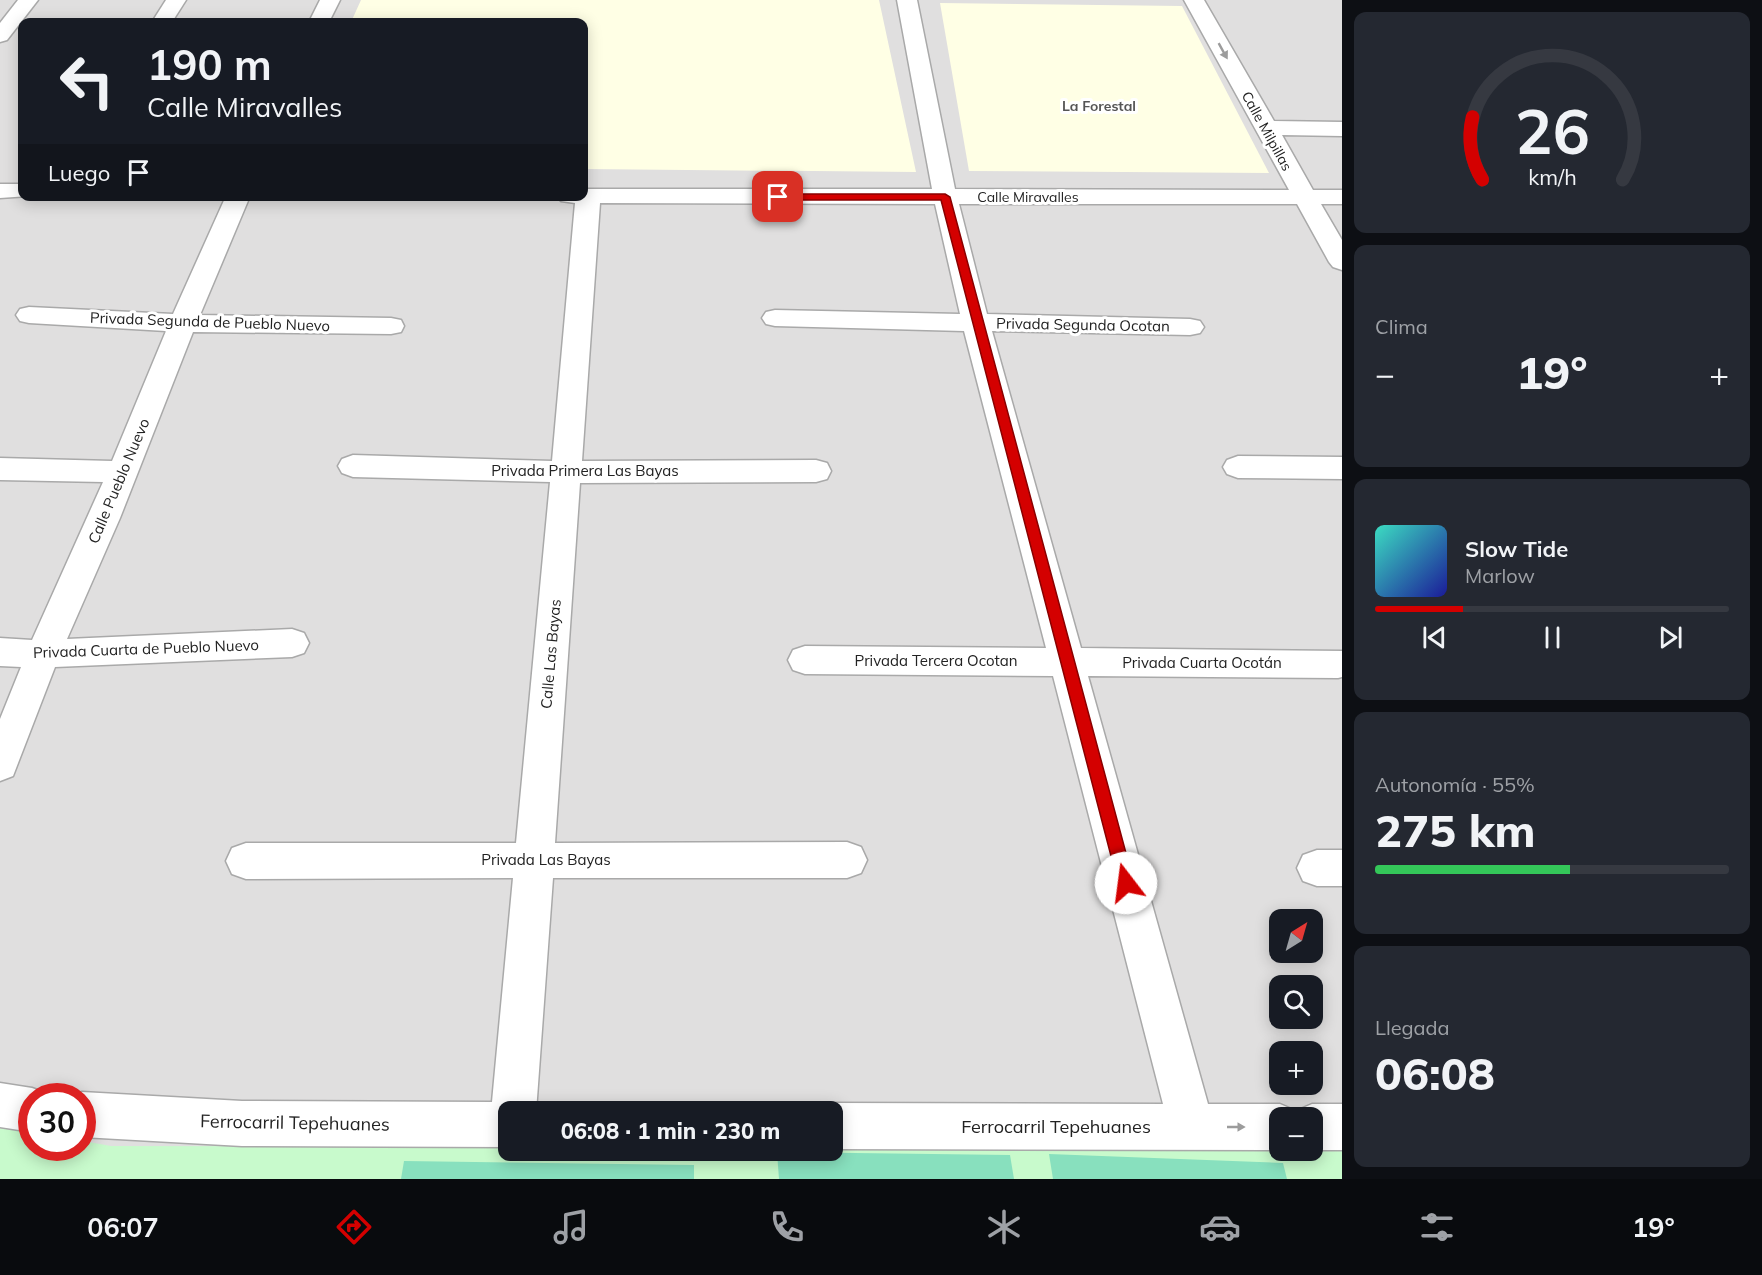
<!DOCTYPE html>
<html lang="es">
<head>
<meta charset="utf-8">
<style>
  :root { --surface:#171b24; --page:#242831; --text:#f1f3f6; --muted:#9ea1a6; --line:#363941; --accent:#d40000 }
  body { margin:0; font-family:Mulish,sans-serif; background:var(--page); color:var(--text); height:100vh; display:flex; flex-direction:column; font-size:22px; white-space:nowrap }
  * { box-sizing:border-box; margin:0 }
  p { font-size:20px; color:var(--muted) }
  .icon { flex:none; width:33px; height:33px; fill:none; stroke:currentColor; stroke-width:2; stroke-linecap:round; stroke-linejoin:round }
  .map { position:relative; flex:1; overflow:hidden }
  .details { display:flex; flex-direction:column; gap:12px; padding:12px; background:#0d0f14; width:420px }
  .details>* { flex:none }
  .top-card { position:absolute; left:18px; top:18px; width:570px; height:183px; border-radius:12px; box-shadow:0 3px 15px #0003; background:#171b24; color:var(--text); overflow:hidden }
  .needle { width:39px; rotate:37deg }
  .tools { position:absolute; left:1269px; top:909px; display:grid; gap:12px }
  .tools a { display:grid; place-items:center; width:54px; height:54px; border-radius:12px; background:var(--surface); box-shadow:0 3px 15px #0003; font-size:30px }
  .speed { position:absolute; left:18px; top:1083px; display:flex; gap:12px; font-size:30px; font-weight:700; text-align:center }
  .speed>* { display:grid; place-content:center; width:78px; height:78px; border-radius:50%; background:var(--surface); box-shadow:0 3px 15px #0003; line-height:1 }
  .speed .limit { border:9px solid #d22; background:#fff; color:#111 }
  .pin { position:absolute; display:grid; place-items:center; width:51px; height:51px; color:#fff; margin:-26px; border-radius:12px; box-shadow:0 3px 9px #0006 }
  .me { position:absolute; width:66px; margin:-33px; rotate:345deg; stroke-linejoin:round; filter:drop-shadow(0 0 4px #0008) }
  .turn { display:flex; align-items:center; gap:21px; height:126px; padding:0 30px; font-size:27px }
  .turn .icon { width:78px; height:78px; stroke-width:2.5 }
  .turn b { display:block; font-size:42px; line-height:51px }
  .then { display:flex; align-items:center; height:57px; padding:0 30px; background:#0003; gap:12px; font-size:22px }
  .big { font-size:45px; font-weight:800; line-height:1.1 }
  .details .tile { flex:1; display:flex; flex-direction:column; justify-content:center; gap:9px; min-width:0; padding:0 21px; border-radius:12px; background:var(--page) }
  .details .dial { align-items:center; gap:0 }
  .dial svg { height:156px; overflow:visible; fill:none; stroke:var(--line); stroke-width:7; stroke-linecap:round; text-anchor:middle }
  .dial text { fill:var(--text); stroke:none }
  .song { display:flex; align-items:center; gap:18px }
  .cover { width:72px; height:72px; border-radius:9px; background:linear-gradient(135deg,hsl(170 70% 55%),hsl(240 70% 35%)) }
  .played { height:6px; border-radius:3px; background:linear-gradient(90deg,var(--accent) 25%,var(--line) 25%) }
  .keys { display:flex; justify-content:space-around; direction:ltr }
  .heat { display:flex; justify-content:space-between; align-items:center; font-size:33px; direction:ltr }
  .charge { height:9px; border-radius:4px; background:linear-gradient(90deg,#34c759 55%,var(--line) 0) }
  .trip { position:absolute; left:498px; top:1101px; width:345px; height:60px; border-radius:12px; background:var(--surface); box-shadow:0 3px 15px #0003; font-weight:800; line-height:60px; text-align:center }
  .dock { display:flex; height:96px; justify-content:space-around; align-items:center; background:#090b0e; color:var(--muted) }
  .dock .icon { width:42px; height:42px }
  .dock .active { color:var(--accent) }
  .dock b { font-size:27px; color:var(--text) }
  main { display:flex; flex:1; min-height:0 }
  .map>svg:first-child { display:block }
  .residential { fill:#e0dfdf; fill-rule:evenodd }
  .education { fill:#ffffe5 }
  .park { fill:#c8facc }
  .pitch { fill:#88e0be }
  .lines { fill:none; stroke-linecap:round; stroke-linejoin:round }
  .street-casing { stroke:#a9a9a9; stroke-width:3 }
  .street { fill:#fff; fill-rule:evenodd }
  .oneway { fill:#9c9c9c }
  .route { fill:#d40000; stroke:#8a0000; stroke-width:1.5 }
  .labels { text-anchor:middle; stroke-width:6; stroke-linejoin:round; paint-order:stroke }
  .far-neighbourhood-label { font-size:14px; font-weight:bold; fill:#555; stroke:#fff }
  .far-street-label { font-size:14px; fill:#222; stroke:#fff }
  .street-label { font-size:15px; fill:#222; stroke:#fff }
  .near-street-label { font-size:18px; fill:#222; stroke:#fff }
</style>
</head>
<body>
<main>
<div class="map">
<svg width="1342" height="1179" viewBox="0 0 1342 1179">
  <rect width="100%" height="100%" fill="#f2efe9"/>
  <path class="residential" d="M0 0H1342V1179H0ZM22 22H584V196H22ZM1280 920H1312V952H1280ZM1280 986H1312V1018H1280ZM1280 1052H1312V1084H1280ZM32 1096H82V1148H32ZM508 1112H832V1150H508ZM1280 1118H1312V1150H1280Z"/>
  <g class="education">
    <path d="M361 0H879L916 172 584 169V22H351Z"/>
    <path d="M940 3 1182 6 1269 173 969 171Z"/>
  </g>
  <path class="park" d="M0 1128 31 1133 32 1148H82L83 1141 111 1146 508 1147V1150H832L833 1148 1342 1150V1179H0Z"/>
  <g class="pitch">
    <path d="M777 1152 1010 1155 1014 1179H779Z"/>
    <path d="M1049 1154 1283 1163 1287 1179H1053Z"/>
    <path d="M404 1161 694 1165V1179H401Z"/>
  </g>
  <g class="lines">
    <g class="street-casing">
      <g id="street">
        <path d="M18 0H38L7 40 0 42V23Z"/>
        <path d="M166 0H186L172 22H152Z"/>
        <path d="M320 0H340L329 22H309Z"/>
        <path d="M897 0H917L955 189 1289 190 1184 0H1204L1274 121 1342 122V136L1282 135 1313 190H1342V204H1321L1342 240V270L1333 267 1329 262 1297 204H959L987 314 1190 319 1200 321 1204 327 1200 333 1190 335 992 331 1081 648 1342 651V677L1338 678 1088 676 1208 1104H1280L1296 1111 1312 1104H1342V1150H1312V1118H1280V1150L832 1149V1112H815L832 1103 1163 1104 1053 676 805 674 793 670 788 660 793 650 805 646 1046 648 964 331 775 326 766 324 762 318 766 312 775 310 960 314 935 204 600 203 582 461 816 460 827 463 831 471 827 479 816 482 580 483 555 843 847 842 861 847 867 860 861 873 847 878H553L536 1112H508V1147L242 1146 82 1137V1096H70L82 1092 242 1101 492 1102 513 878 246 879 232 874 226 861 232 848 246 843H516L550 482 353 477 342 473 338 466 342 459 353 455 552 461 575 203 561 201 557 196H584V189H932Z"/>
        <path d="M0 184H22V196H29L0 198Z"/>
        <path d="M226 196H250L200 315 391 318 401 320 404 326 401 332 391 334 193 332 120 518 67 639 292 629 304 633 309 643 304 653 292 657 55 667 13 776 0 781V719L21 667 0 666V638L32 640 103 482 0 480V458L112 461 166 331 29 323 20 321 16 315 20 309 29 307 173 314Z"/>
        <path d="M1238 456 1342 457V479L1238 478 1227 474 1223 467 1227 460Z"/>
        <path d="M1317 850H1342V886H1317L1303 881 1297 868 1303 855Z"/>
        <path d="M0 1083 32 1088 48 1094 49 1096H32V1132L0 1127Z"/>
      </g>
    </g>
    <use href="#street" class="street"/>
  </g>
  <defs><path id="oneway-solid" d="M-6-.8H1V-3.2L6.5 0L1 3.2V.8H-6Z" transform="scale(1.5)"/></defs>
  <g class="oneway">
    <use href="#oneway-solid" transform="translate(1223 51) rotate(61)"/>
    <use href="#oneway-solid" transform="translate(1236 1127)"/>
  </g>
  <path class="route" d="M945 194 950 197 1134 883 1132 889 1126 891 1120 889 1118 883 941 200H778L774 197 778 194Z"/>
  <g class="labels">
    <g class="far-neighbourhood-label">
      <text x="1099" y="111">La Forestal</text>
    </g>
    <g class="far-street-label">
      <text transform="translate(1267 131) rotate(61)" y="5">Calle Milpillas</text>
      <text x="1028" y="202">Calle Miravalles</text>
    </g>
    <g class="street-label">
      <text transform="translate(210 322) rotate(2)" y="5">Privada Segunda de Pueblo Nuevo</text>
      <text transform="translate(1083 325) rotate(1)" y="5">Privada Segunda Ocotan</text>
      <text x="585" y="476">Privada Primera Las Bayas</text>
      <text transform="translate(119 481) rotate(-67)" y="5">Calle Pueblo Nuevo</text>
      <text transform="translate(146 649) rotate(-2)" y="5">Privada Cuarta de Pueblo Nuevo</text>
      <text transform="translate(551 654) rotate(-85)" y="5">Calle Las Bayas</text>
      <text x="936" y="666">Privada Tercera Ocotan</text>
      <text x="1202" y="668">Privada Cuarta Ocotán</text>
      <text x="546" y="865">Privada Las Bayas</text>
    </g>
    <g class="near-street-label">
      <text transform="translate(295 1123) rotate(1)" y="6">Ferrocarril Tepehuanes</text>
      <text x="1056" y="1133">Ferrocarril Tepehuanes</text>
    </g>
  </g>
</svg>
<div class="tools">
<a><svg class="needle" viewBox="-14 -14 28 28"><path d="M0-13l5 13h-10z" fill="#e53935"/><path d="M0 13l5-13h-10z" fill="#9ea1a6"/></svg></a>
<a><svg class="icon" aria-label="search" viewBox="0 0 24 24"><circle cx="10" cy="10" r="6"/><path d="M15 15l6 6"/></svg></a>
<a>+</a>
<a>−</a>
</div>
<div class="speed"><div class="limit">30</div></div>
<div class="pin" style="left:778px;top:197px;background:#d93025"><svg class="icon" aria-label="arrive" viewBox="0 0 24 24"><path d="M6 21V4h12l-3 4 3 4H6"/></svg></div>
<svg class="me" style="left:1126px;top:883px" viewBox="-20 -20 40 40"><circle r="19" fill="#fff"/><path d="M0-13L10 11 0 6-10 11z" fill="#d40000"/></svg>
<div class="trip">06:08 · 1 min · 230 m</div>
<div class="top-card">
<div class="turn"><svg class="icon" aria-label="left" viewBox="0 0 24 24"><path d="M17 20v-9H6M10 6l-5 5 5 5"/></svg><div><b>190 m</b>Calle Miravalles</div></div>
<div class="then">Luego<svg class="icon" aria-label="arrive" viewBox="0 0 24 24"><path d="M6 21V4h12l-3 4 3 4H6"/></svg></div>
</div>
</div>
<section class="details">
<div class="tile dial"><svg viewBox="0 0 100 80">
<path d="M14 69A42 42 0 1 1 86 69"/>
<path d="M14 69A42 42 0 0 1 9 37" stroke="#d40000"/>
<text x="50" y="56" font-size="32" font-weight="700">26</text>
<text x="50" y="72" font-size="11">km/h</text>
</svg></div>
<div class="tile"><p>Clima</p>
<div class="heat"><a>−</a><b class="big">19°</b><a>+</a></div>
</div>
<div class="tile">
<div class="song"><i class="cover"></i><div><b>Slow Tide</b><p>Marlow</p></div></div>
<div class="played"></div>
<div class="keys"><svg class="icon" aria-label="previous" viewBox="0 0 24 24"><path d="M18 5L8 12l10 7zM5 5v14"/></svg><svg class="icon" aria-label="pause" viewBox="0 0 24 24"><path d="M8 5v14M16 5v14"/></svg><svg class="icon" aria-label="next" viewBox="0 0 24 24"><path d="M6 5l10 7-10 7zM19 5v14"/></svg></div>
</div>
<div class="tile"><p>Autonomía · 55%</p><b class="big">275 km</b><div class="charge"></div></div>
<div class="tile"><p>Llegada</p><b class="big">06:08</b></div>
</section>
</main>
<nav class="dock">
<b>06:07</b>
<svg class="icon active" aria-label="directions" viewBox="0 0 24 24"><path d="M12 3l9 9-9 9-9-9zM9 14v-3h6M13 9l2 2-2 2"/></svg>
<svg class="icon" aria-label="music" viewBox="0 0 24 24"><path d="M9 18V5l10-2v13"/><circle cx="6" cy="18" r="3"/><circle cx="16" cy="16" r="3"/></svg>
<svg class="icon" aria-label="phone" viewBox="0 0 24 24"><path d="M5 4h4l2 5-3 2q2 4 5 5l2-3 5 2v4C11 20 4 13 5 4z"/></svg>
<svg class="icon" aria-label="climate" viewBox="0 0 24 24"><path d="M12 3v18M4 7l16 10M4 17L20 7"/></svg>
<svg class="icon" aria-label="car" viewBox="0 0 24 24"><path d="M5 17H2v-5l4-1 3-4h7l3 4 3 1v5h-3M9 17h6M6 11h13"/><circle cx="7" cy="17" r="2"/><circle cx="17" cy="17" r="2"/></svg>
<svg class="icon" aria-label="filters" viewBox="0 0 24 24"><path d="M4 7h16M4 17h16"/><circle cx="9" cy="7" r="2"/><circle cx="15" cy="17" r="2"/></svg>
<b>19°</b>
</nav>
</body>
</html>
